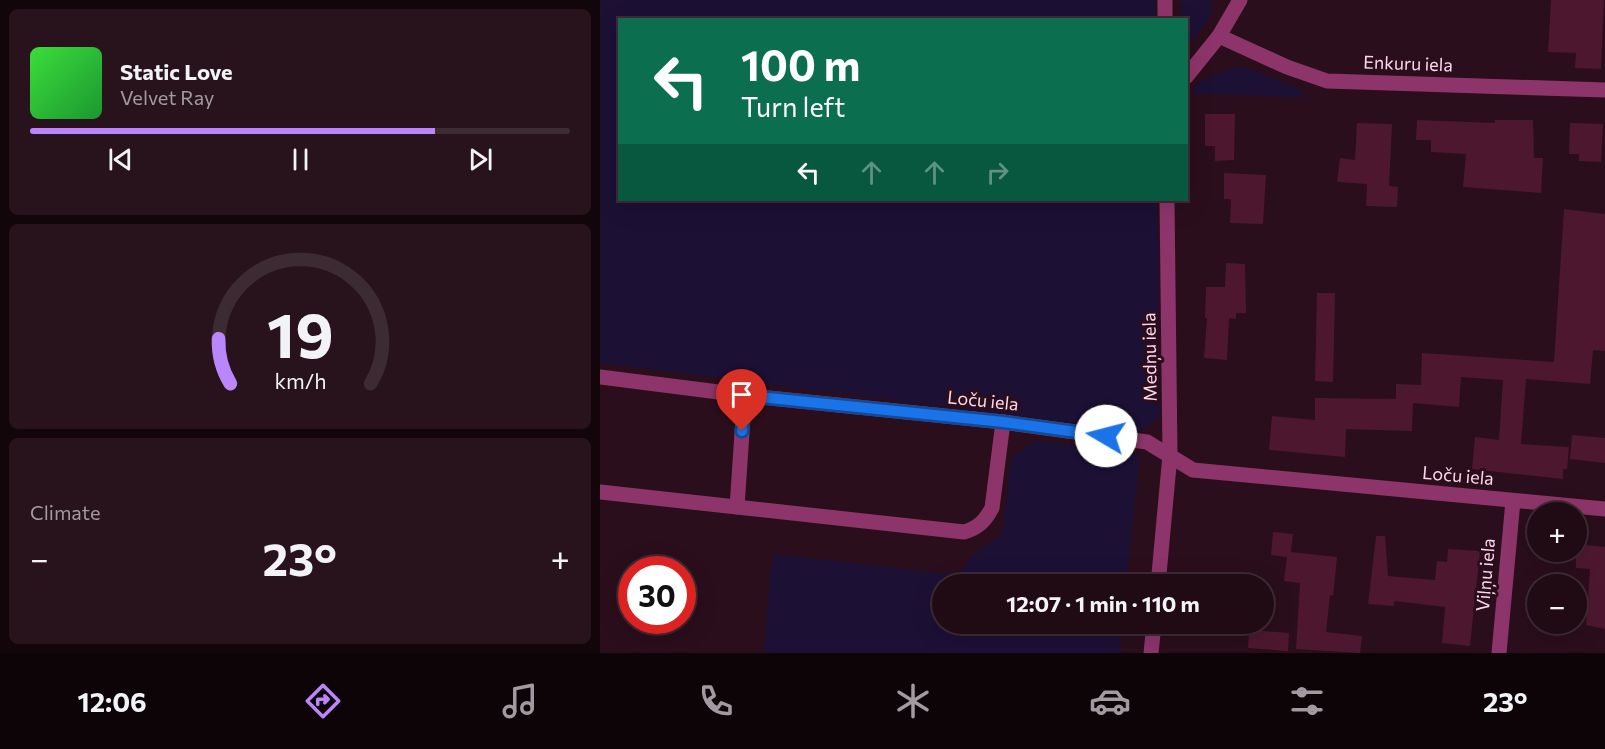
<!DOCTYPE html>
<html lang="en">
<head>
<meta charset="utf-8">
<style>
  :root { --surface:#200a14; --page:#28131d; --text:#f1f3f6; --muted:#a29aa0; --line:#3d2b34; --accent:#ba87fa }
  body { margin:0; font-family:Commissioner,sans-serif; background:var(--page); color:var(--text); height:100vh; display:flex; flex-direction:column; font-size:22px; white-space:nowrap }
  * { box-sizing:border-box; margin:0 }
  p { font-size:20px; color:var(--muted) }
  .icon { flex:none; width:33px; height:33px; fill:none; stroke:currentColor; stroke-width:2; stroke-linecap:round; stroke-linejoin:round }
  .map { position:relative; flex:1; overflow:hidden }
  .drawer { display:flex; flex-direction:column; gap:9px; padding:9px; background:#12060b; width:600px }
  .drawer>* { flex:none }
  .banner { position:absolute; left:18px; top:18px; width:570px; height:183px; border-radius:0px; box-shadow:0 6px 24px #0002,0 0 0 2px var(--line); background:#0b6e4f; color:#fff; overflow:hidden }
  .controls { position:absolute; left:927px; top:502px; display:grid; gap:12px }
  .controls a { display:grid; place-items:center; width:60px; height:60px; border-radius:50%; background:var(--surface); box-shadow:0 6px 24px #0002,0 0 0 2px var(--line); font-size:30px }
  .speed { position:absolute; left:18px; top:556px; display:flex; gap:12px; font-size:30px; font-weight:700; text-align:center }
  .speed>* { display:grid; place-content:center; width:78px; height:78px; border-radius:50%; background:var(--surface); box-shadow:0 6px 24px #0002,0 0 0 2px var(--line); line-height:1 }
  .speed .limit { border:9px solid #d22; background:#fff; color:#111 }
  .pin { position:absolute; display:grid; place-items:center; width:51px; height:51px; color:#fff; margin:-62px -26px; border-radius:50% 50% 50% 0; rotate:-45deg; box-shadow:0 0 6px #0007 }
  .pin .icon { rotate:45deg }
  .me { position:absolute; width:66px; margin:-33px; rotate:278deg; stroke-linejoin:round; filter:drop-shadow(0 0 4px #0008) }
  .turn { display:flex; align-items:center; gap:21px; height:126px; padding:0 24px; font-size:27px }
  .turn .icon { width:78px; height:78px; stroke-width:2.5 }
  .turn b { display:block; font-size:42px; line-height:51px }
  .lanes { display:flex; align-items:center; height:57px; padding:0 24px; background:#0003; justify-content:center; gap:30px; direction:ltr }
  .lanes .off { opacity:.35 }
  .big { font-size:45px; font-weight:700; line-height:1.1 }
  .drawer .widget { flex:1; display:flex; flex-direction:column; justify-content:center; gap:9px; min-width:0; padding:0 21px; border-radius:9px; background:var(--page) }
  .drawer .dial { align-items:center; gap:0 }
  .dial svg { height:156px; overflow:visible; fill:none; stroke:var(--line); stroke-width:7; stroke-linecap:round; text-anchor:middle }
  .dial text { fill:var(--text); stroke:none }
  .song { display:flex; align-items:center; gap:18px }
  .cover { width:72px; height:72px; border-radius:9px; background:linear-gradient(135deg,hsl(120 70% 55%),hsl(130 70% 35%)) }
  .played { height:6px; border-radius:3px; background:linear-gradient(90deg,var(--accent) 75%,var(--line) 75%) }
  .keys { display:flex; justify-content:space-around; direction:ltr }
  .heat { display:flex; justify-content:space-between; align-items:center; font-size:33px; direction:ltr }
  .trip { position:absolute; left:332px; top:574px; width:342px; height:60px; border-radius:30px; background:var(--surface); box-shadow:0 6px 24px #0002,0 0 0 2px var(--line); font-weight:700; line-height:60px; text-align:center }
  .tabs { display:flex; height:96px; justify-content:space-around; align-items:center; background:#0d0408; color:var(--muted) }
  .tabs .icon { width:42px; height:42px }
  .tabs .current { color:var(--accent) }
  .tabs b { font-size:27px; color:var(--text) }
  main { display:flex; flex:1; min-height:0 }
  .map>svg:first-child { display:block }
  .green { fill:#1c1035 }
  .building { fill:#4d182f }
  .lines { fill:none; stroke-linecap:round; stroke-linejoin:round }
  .minor { stroke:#8d356a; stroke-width:15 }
  .route-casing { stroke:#114b97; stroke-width:15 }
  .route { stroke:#1a73e8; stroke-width:10 }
  .labels { text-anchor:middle; stroke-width:6; stroke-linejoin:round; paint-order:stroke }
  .street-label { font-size:18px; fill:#ffd7ec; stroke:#2a0e1b }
</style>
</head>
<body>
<main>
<section class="drawer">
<div class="widget">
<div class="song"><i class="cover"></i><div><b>Static Love</b><p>Velvet Ray</p></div></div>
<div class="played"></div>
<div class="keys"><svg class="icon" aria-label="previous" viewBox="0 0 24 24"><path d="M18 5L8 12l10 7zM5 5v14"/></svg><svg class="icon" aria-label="pause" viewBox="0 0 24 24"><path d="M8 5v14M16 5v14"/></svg><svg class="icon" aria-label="next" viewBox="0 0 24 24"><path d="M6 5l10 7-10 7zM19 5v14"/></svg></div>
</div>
<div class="widget dial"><svg viewBox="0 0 100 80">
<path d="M14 69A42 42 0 1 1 86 69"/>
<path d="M14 69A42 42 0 0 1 8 46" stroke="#ba87fa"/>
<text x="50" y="56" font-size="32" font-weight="700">19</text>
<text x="50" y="72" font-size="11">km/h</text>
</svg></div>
<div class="widget"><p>Climate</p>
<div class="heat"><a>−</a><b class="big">23°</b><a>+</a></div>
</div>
</section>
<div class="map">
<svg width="1005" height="653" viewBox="0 0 1005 653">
  <rect width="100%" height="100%" fill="#2a0e1b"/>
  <g class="green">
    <path d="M0 0H556V20H20V200H557L560 414 556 421 540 431 0 363Z"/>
    <path d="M581 0H611L612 13 587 47 586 20 581 19Z"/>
    <path d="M634 67H646L703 91 705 97 604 94 597 95 592 89 599 82Z"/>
    <path d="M441 441 540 455 526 585H342V624H522L519 653H164L170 576 174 554 357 575 377 551 402 535 411 458 429 444Z"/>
  </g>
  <g class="building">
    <path d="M951 0H1004L1001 69 975 68 976 53 948 52Z"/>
    <path d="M605 114H635L634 160 615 161V146H605Z"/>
    <path d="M817 120 895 123V120H933L934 158H943L941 193 863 187 866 154 831 152V140H816Z"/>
    <path d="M757 123 792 124 789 186 798 187 797 207 766 206 767 184 737 182 740 158 755 160Z"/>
    <path d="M970 123 1003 124 1001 162 979 161V154H969Z"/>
    <path d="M624 173 666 175 663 224 630 223 631 199H624Z"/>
    <path d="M964 209 1005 214V351L993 350 990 384 926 379 921 444 969 447 967 469H963V479L872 469 875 437 899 440 903 380 861 377 859 407 813 403 812 431 746 429 745 457 669 450 672 416 715 420V398L796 399V384L821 385 822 353 954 362Z"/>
    <path d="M626 263 645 264 646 313H636V319L629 318 627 360 604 358 607 318H605L606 287H625Z"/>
    <path d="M717 293H735L733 382 715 381Z"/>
    <path d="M972 435 1005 438V463L970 459Z"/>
    <path d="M673 532 693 534 691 552 737 557 733 596 730 595 726 632 762 636 760 653 696 649 700 583 684 581 687 557 671 555Z"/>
    <path d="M776 536H785L788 576 835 580 837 561 847 562 848 549 880 551 870 646 842 643 845 607 794 601V606L768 604Z"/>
    <path d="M976 544 1005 547V629L986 625 990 569 976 568Z"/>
    <path d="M649 630 689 633 688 651 648 648Z"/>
  </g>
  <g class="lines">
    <g class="minor">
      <path d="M565 0V20"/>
      <path d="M619 36 687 67 727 81 1005 90"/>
      <path d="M586 77 619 36 640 0"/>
      <path d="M0 377 150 396 403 422 547 442 593 470 1005 509"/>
      <path d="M0 492 364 532C378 528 385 521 392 508L403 422"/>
      <path d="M137 507 143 418 150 396"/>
      <path d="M558 585 570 455 567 200"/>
      <path d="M551 653 554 624"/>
      <path d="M899 653 913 501"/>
    </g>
  </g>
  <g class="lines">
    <g class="route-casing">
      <path id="route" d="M142 431 143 418 150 396 403 422 506 436"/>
    </g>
    <use href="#route" class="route"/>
  </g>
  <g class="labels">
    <g class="street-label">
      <text transform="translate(808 64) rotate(2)" y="6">Enkuru iela</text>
      <text transform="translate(550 357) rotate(-91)" y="6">Medņu iela</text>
      <text transform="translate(383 401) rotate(6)" y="6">Loču iela</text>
      <text transform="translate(858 476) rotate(5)" y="6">Loču iela</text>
      <text transform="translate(886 575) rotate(-85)" y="6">Viļņu iela</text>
    </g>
  </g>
</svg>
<div class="controls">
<a>+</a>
<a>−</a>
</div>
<div class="speed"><div class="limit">30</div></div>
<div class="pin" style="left:142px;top:431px;background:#d93025"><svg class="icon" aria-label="arrive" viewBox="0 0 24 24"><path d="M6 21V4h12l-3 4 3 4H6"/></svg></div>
<svg class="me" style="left:506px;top:436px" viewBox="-20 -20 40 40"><circle r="19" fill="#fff"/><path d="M0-13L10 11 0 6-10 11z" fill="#1a73e8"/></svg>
<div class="trip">12:07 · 1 min · 110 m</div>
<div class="banner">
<div class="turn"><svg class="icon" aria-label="left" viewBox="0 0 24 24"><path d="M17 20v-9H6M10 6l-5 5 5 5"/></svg><div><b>100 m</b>Turn left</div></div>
<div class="lanes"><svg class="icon" aria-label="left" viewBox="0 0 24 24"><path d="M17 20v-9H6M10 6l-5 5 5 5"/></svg><svg class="icon off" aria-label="ahead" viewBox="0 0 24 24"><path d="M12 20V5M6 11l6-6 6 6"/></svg><svg class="icon off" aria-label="ahead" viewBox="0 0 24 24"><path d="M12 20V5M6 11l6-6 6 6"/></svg><svg class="icon off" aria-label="right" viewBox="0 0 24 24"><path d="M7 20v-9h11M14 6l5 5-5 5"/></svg></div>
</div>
</div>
</main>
<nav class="tabs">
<b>12:06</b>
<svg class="icon current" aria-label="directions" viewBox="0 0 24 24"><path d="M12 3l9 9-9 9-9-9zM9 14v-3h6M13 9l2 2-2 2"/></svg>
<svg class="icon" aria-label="music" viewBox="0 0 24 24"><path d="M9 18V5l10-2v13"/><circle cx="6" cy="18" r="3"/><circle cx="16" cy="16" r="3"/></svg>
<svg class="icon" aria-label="phone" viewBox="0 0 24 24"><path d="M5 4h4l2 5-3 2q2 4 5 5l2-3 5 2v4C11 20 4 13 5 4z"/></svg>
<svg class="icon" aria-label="climate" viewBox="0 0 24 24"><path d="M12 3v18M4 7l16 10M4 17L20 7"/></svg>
<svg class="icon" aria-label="car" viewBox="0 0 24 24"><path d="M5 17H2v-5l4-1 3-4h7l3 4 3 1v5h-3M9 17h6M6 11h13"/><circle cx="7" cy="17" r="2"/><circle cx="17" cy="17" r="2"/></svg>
<svg class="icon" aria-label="filters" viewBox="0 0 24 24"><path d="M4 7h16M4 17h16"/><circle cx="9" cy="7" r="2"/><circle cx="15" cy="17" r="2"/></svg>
<b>23°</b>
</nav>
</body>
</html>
